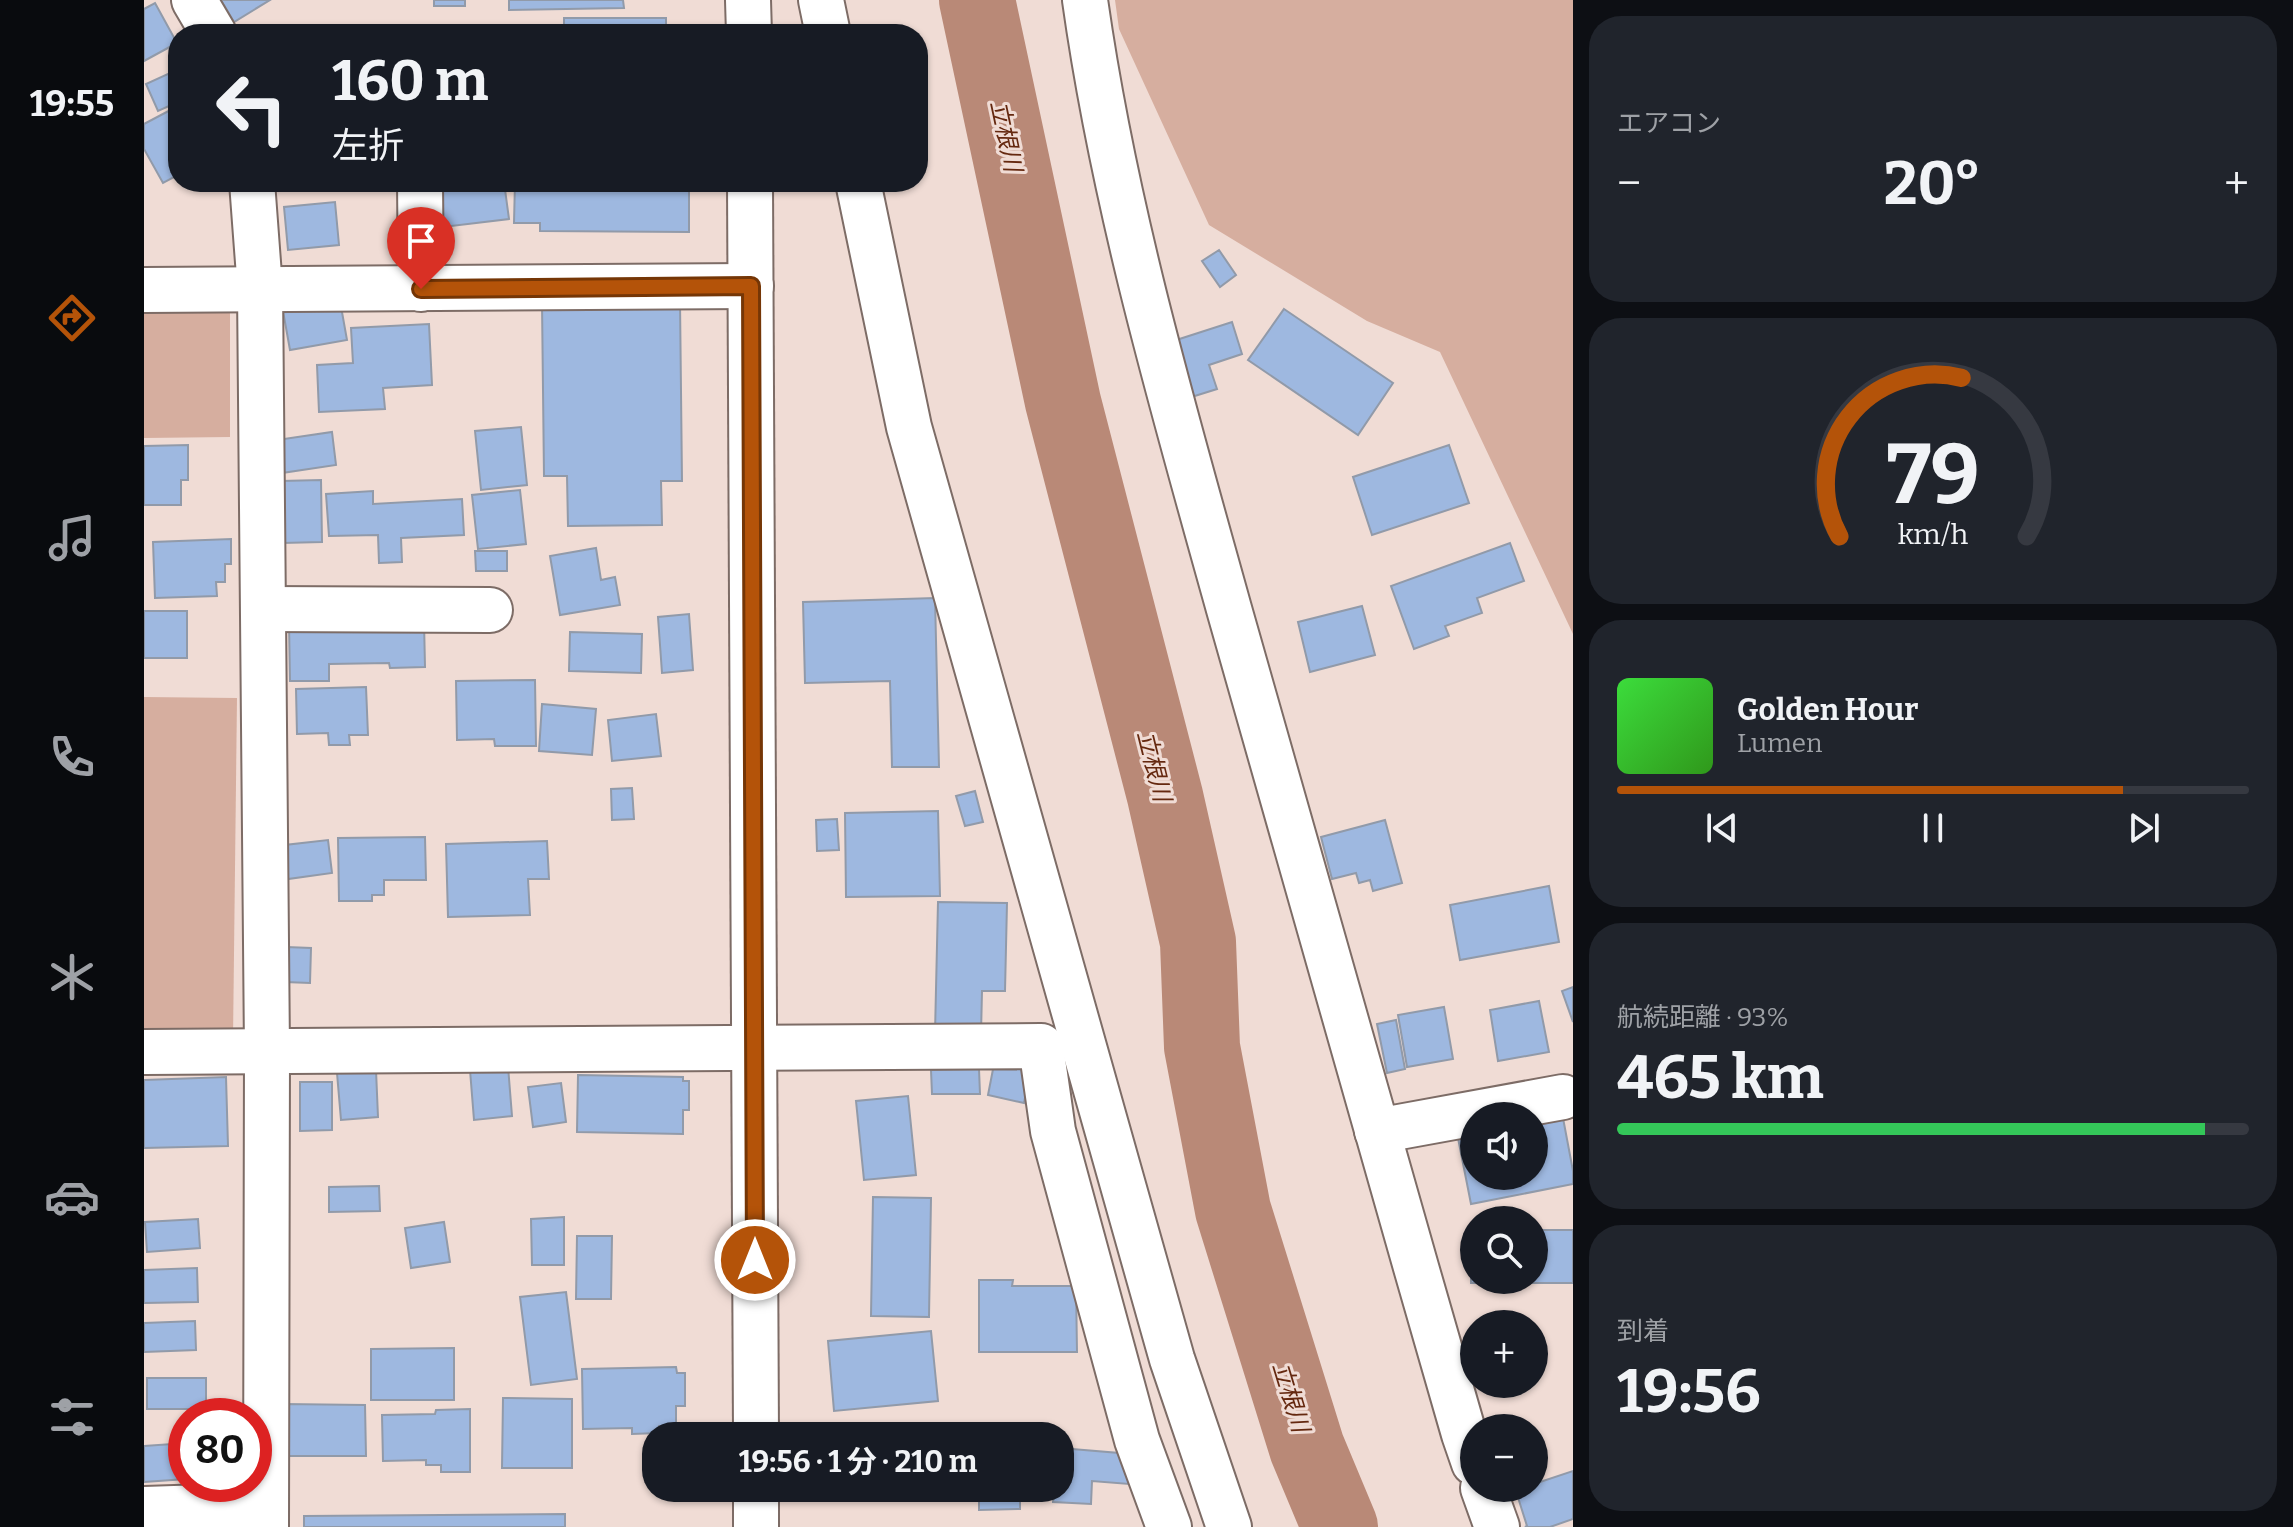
<!DOCTYPE html>
<html lang="ja">
<head>
<meta charset="utf-8">
<style>
  :root { --surface:#171b24; --page:#20242c; --text:#f1f3f6; --muted:#9ea1a6; --line:#363941; --accent:#b45309 }
  body { margin:0; font-family:Bitter,"Noto Sans JP",serif; background:var(--page); color:var(--text); height:100vh; display:flex; flex-direction:column; font-size:30px; white-space:nowrap }
  * { box-sizing:border-box; margin:0 }
  p { font-size:26px; color:var(--muted) }
  .icon { flex:none; width:44px; height:44px; fill:none; stroke:currentColor; stroke-width:2; stroke-linecap:round; stroke-linejoin:round }
  .map { position:relative; flex:1; overflow:hidden }
  .side { display:flex; flex-direction:column; gap:16px; padding:16px; background:#0d0f14; width:720px }
  .side>* { flex:none }
  .hud { position:absolute; left:24px; top:24px; width:760px; height:168px; border-radius:32px; box-shadow:0 2px 6px #0004; background:#171b24; color:var(--text); overflow:hidden }
  .tools { position:absolute; left:1316px; top:1102px; display:grid; gap:16px }
  .tools a { display:grid; place-items:center; width:88px; height:88px; border-radius:50%; background:var(--surface); box-shadow:0 2px 6px #0004; font-size:40px }
  .speed { position:absolute; left:24px; top:1398px; display:flex; gap:16px; font-size:40px; font-weight:700; text-align:center }
  .speed>* { display:grid; place-content:center; width:104px; height:104px; border-radius:50%; background:var(--surface); box-shadow:0 2px 6px #0004; line-height:1 }
  .speed .limit { border:12px solid #d22; background:#fff; color:#111 }
  .pin { position:absolute; display:grid; place-items:center; width:68px; height:68px; color:#fff; margin:-82px -34px; border-radius:50% 50% 50% 0; rotate:-45deg; box-shadow:0 0 8px #0007 }
  .pin .icon { rotate:45deg }
  .me { position:absolute; width:88px; margin:-44px; rotate:0deg; stroke-linejoin:round; filter:drop-shadow(0 0 6px #0008) }
  .turn { display:flex; align-items:center; gap:28px; height:168px; padding:0 32px; font-size:36px }
  .turn .icon { width:104px; height:104px; stroke-width:2.5 }
  .turn b { display:block; font-size:56px; line-height:68px }
  .big { font-size:60px; font-weight:700; line-height:1.1 }
  .side .widget { flex:1; display:flex; flex-direction:column; justify-content:center; gap:12px; min-width:0; padding:0 28px; border-radius:32px; background:var(--page) }
  .side .dial { align-items:center; gap:0 }
  .dial svg { height:208px; overflow:visible; fill:none; stroke:var(--line); stroke-width:7; stroke-linecap:round; text-anchor:middle }
  .dial text { fill:var(--text); stroke:none }
  .song { display:flex; align-items:center; gap:24px }
  .cover { width:96px; height:96px; border-radius:12px; background:linear-gradient(135deg,hsl(120 70% 55%),hsl(110 70% 35%)) }
  .played { height:8px; border-radius:4px; background:linear-gradient(90deg,var(--accent) 80%,var(--line) 80%) }
  .keys { display:flex; justify-content:space-around; direction:ltr }
  .heat { display:flex; justify-content:space-between; align-items:center; font-size:44px; direction:ltr }
  .charge { height:12px; border-radius:6px; background:linear-gradient(90deg,#34c759 93%,var(--line) 0) }
  .trip { position:absolute; left:498px; top:1422px; width:432px; height:80px; border-radius:32px; background:var(--surface); box-shadow:0 2px 6px #0004; font-weight:700; line-height:80px; text-align:center }
  main { display:flex; flex:1; min-height:0 }
  .menu { display:flex; flex-direction:column; width:144px; justify-content:space-around; align-items:center; background:#090b0e; color:var(--muted) }
  .menu .icon { width:56px; height:56px }
  .menu .current { color:var(--accent) }
  .menu b { font-size:36px; color:var(--text) }
  .map>svg:first-child { display:block }
  .green { fill:#d6ae9f }
  .lines { fill:none; stroke-linecap:round; stroke-linejoin:round }
  .river { stroke:#b98977; stroke-width:76 }
  .building { fill:#9eb8e0; stroke:#919aa9; stroke-width:2 }
  .minor-casing { stroke:#7d6c66; stroke-width:48 }
  .highway-casing { stroke:#7d6c66; stroke-width:48 }
  .minor { stroke:#fff; stroke-width:44 }
  .highway { stroke:#fff; stroke-width:44 }
  .route-casing { stroke:#753606; stroke-width:20 }
  .route { stroke:#b45309; stroke-width:14 }
  .labels { text-anchor:middle; stroke-width:6; stroke-linejoin:round; paint-order:stroke }
  .water-label { font-size:24px; font-style:italic; fill:#65280f; stroke:#f0dcd5 }
</style>
</head>
<body>
<main>
<nav class="menu">
<b>19:55</b>
<svg class="icon current" aria-label="directions" viewBox="0 0 24 24"><path d="M12 3l9 9-9 9-9-9zM9 14v-3h6M13 9l2 2-2 2"/></svg>
<svg class="icon" aria-label="music" viewBox="0 0 24 24"><path d="M9 18V5l10-2v13"/><circle cx="6" cy="18" r="3"/><circle cx="16" cy="16" r="3"/></svg>
<svg class="icon" aria-label="phone" viewBox="0 0 24 24"><path d="M5 4h4l2 5-3 2q2 4 5 5l2-3 5 2v4C11 20 4 13 5 4z"/></svg>
<svg class="icon" aria-label="climate" viewBox="0 0 24 24"><path d="M12 3v18M4 7l16 10M4 17L20 7"/></svg>
<svg class="icon" aria-label="car" viewBox="0 0 24 24"><path d="M5 17H2v-5l4-1 3-4h7l3 4 3 1v5h-3M9 17h6M6 11h13"/><circle cx="7" cy="17" r="2"/><circle cx="17" cy="17" r="2"/></svg>
<svg class="icon" aria-label="filters" viewBox="0 0 24 24"><path d="M4 7h16M4 17h16"/><circle cx="9" cy="7" r="2"/><circle cx="15" cy="17" r="2"/></svg>
</nav>
<div class="map">
<svg width="1429" height="1527" viewBox="0 0 1429 1527">
  <rect width="100%" height="100%" fill="#f0dcd5"/>
  <g class="green">
    <path d="M971 0H1429V634L1296 352 1223 321 1065 225 975 29Z"/>
    <path d="M0 303 86 304V437L0 438Z"/>
    <path d="M0 697 93 698 89 1039 0 1038Z"/>
  </g>
  <g class="lines">
    <path class="river" d="M833 0 919 402 1021 796 1054 942 1058 1047 1089 1210 1163 1448 1196 1527"/>
  </g>
  <g class="building">
    <path d="M77 0H126L90 22Z"/>
    <rect x="290" y="0" width="31" height="6"/>
    <path d="M365 0H479L480 8 365 10Z"/>
    <path d="M11 3 33 43 0 61V9Z"/>
    <rect x="420" y="18" width="102" height="16"/>
    <path d="M26 73 34 90V102L14 111 2 84Z"/>
    <path d="M34 106V175L19 183 0 149V124Z"/>
    <path d="M286 182H360L365 219 291 228Z"/>
    <path d="M371 182H545V232L396 231V223H370Z"/>
    <path d="M191 202 195 245 144 250 140 207Z"/>
    <path d="M1075 250 1092 275 1076 287 1058 261Z"/>
    <path d="M196 301 203 340 146 350 139 311Z"/>
    <path d="M536 301 538 481H517L518 525 424 526 423 476H400L398 303Z"/>
    <path d="M1140 309 1249 383 1214 435 1104 360Z"/>
    <path d="M1088 322 1098 354 1065 365 1073 389 1038 400 1020 344Z"/>
    <path d="M285 324 288 385 239 388 241 409 175 412 173 365 209 363 207 328Z"/>
    <path d="M377 427 383 485 337 490 331 431Z"/>
    <path d="M188 432 192 465 131 474 126 441Z"/>
    <path d="M44 445V480H37V505H0V446Z"/>
    <path d="M1305 445 1325 503 1228 535 1209 477Z"/>
    <path d="M177 480 178 542 138 543 137 481Z"/>
    <path d="M376 490 382 544 334 549 328 495Z"/>
    <path d="M229 491V504L318 499 320 535 257 538 258 562 235 563 234 535 185 536 182 494Z"/>
    <path d="M87 539V564H81V582H72L73 596 11 598 9 542Z"/>
    <path d="M1366 543 1380 581 1333 598 1338 613 1301 626 1305 636 1270 649 1247 586Z"/>
    <path d="M452 548 457 580 471 577 476 605 416 615 406 556Z"/>
    <path d="M331 551H363V571H332Z"/>
    <path d="M791 598 795 767H748L746 681 661 683 659 602Z"/>
    <path d="M1218 606 1231 655 1166 672 1154 622Z"/>
    <rect x="0" y="611" width="43" height="47"/>
    <path d="M545 614 549 670 518 673 514 617Z"/>
    <path d="M280 621 281 667 246 668 245 663 185 664V681H146L145 623Z"/>
    <path d="M426 632 498 634 497 673 425 671Z"/>
    <path d="M391 680 392 746H351L350 739 313 740 312 681Z"/>
    <path d="M222 687 224 735H205L206 745H185L184 733 153 734 152 689Z"/>
    <path d="M398 704 452 709 448 755 395 751Z"/>
    <path d="M512 714 517 756 468 761 464 720Z"/>
    <path d="M488 788 490 819 468 820 467 789Z"/>
    <path d="M831 791 839 822 821 826 812 796Z"/>
    <path d="M794 811 796 896 702 897 701 813Z"/>
    <path d="M693 819 695 850 673 851 672 820Z"/>
    <path d="M1241 820 1258 883 1229 891 1226 880 1215 883 1212 873 1188 879 1177 837Z"/>
    <path d="M281 837 282 880H240V895H228V901H195L194 838Z"/>
    <path d="M184 840 188 873 144 879 141 845Z"/>
    <path d="M403 841 405 879H384L386 915 304 917 302 844Z"/>
    <path d="M1405 886 1415 942 1316 960 1306 905Z"/>
    <path d="M794 902 863 903 861 991H838L837 1034 791 1033Z"/>
    <path d="M142 947 167 948 166 983 141 982Z"/>
    <path d="M1429 987V1022L1418 991Z"/>
    <path d="M1395 1001 1405 1052 1354 1061 1346 1010Z"/>
    <path d="M1300 1007 1309 1059 1263 1067 1254 1015Z"/>
    <path d="M1252 1020 1261 1069 1243 1073 1233 1024Z"/>
    <path d="M851 1059 887 1067 880 1103 844 1095Z"/>
    <path d="M364 1066 368 1116 330 1120 326 1070Z"/>
    <path d="M835 1069 836 1094H788L787 1070Z"/>
    <path d="M232 1070 234 1117 197 1120 193 1073Z"/>
    <path d="M434 1075 539 1077V1081H545V1110H539V1134L433 1132Z"/>
    <path d="M82 1077 84 1146 0 1148V1080Z"/>
    <path d="M156 1082H188V1130L156 1131Z"/>
    <path d="M417 1083 422 1122 389 1127 384 1087Z"/>
    <path d="M764 1096 772 1175 720 1180 712 1101Z"/>
    <path d="M1419 1118 1429 1171V1184L1327 1204 1314 1138 1330 1135V1176H1390V1124Z"/>
    <path d="M235 1186 236 1211 185 1212V1187Z"/>
    <path d="M729 1197 787 1198 785 1317 727 1316Z"/>
    <path d="M420 1217V1265H388L387 1219Z"/>
    <path d="M54 1219 56 1248 3 1252 1 1222Z"/>
    <path d="M300 1222 306 1262 267 1268 261 1228Z"/>
    <path d="M1390 1230H1429V1283H1327V1231H1330V1280H1390Z"/>
    <path d="M433 1236H468L467 1299H432Z"/>
    <path d="M53 1268 54 1302 0 1303V1270Z"/>
    <path d="M835 1280H869L868 1286H932L933 1352H835Z"/>
    <path d="M422 1292 433 1379 387 1385 376 1297Z"/>
    <path d="M51 1321 52 1350 0 1352V1323Z"/>
    <path d="M787 1331 794 1401 690 1411 684 1341Z"/>
    <path d="M310 1348V1400H227V1349Z"/>
    <path d="M532 1367 533 1373H541V1406H532V1426H515L514 1433 488 1434V1428L439 1429 438 1369Z"/>
    <rect x="3" y="1378" width="59" height="31"/>
    <path d="M359 1398 428 1399V1468H358Z"/>
    <path d="M139 1404 221 1405 222 1456H139Z"/>
    <path d="M326 1409V1472H297V1465H282V1460L239 1461 238 1415 291 1414 292 1410Z"/>
    <path d="M42 1443V1479L0 1482V1446Z"/>
    <path d="M916 1448 987 1454 985 1484 948 1481 947 1504 909 1502 910 1488H916Z"/>
    <path d="M1429 1471V1519L1406 1527H1381L1383 1526 1372 1491 1390 1488V1484Z"/>
    <path d="M794 1488H886V1500L876 1499V1509L835 1510V1500L794 1501Z"/>
    <path d="M421 1514V1527H160V1516Z"/>
  </g>
  <g class="lines">
    <g class="minor-casing">
      <g id="minor">
        <path d="M50 0 70 34"/>
        <path d="M677 0 684 34"/>
        <path d="M941 0C970 206 1029 408 1085 609 1161 884 1241 1159 1320 1434L1330 1463"/>
        <path d="M108 182 116 289 123 1051 122 1527"/>
        <path d="M276 182 277 289"/>
        <path d="M714 182 765 427 1028 1359 1085 1527"/>
        <path d="M0 290 607 286"/>
        <path d="M119 609 346 610"/>
        <path d="M0 1052 897 1046 909 1131 993 1440 1025 1527"/>
        <path d="M1233 1131 1419 1097"/>
        <path d="M1339 1488 1353 1527"/>
        <path d="M0 1509 122 1505"/>
      </g>
    </g>
    <g class="highway-casing">
      <g id="highway">
        <path d="M604 0 605 34"/>
        <path d="M606 182 612 1436"/>
        <path d="M612 1488V1527"/>
      </g>
    </g>
    <use href="#minor" class="minor"/>
    <use href="#highway" class="highway"/>
  </g>
  <g class="lines">
    <g class="route-casing">
      <path id="route" d="M277 289 607 286 611 1260"/>
    </g>
    <use href="#route" class="route"/>
  </g>
  <g class="labels">
    <g class="water-label">
      <text transform="translate(862 136) rotate(78)" y="8">立根川</text>
      <text transform="translate(1010 766) rotate(76)" y="8">立根川</text>
      <text transform="translate(1147 1397) rotate(73)" y="8">立根川</text>
    </g>
  </g>
</svg>
<div class="tools">
<a><svg class="icon" aria-label="sound" viewBox="0 0 24 24"><path d="M4 9h4l5-4v14l-5-4H4zM17 9q2 3 0 6"/></svg></a>
<a><svg class="icon" aria-label="search" viewBox="0 0 24 24"><circle cx="10" cy="10" r="6"/><path d="M15 15l6 6"/></svg></a>
<a>+</a>
<a>−</a>
</div>
<div class="speed"><div class="limit">80</div></div>
<div class="pin" style="left:277px;top:289px;background:#d93025"><svg class="icon" aria-label="arrive" viewBox="0 0 24 24"><path d="M6 21V4h12l-3 4 3 4H6"/></svg></div>
<svg class="me" style="left:611px;top:1260px" viewBox="-20 -20 40 40"><circle r="17" fill="#b45309" stroke="#fff" stroke-width="3"/><path d="M0-11L8 9 0 5-8 9z" fill="#fff"/></svg>
<div class="trip">19:56 · 1 分 · 210 m</div>
<div class="hud">
<div class="turn"><svg class="icon" aria-label="left" viewBox="0 0 24 24"><path d="M17 20v-9H6M10 6l-5 5 5 5"/></svg><div><b>160 m</b>左折</div></div>
</div>
</div>
<section class="side">
<div class="widget"><p>エアコン</p>
<div class="heat"><a>−</a><b class="big">20°</b><a>+</a></div>
</div>
<div class="widget dial"><svg viewBox="0 0 100 80">
<path d="M14 69A42 42 0 1 1 86 69"/>
<path d="M14 69A42 42 0 0 1 61 8" stroke="#b45309"/>
<text x="50" y="56" font-size="32" font-weight="700">79</text>
<text x="50" y="72" font-size="11">km/h</text>
</svg></div>
<div class="widget">
<div class="song"><i class="cover"></i><div><b>Golden Hour</b><p>Lumen</p></div></div>
<div class="played"></div>
<div class="keys"><svg class="icon" aria-label="previous" viewBox="0 0 24 24"><path d="M18 5L8 12l10 7zM5 5v14"/></svg><svg class="icon" aria-label="pause" viewBox="0 0 24 24"><path d="M8 5v14M16 5v14"/></svg><svg class="icon" aria-label="next" viewBox="0 0 24 24"><path d="M6 5l10 7-10 7zM19 5v14"/></svg></div>
</div>
<div class="widget"><p>航続距離 · 93%</p><b class="big">465 km</b><div class="charge"></div></div>
<div class="widget"><p>到着</p><b class="big">19:56</b></div>
</section>
</main>
</body>
</html>
